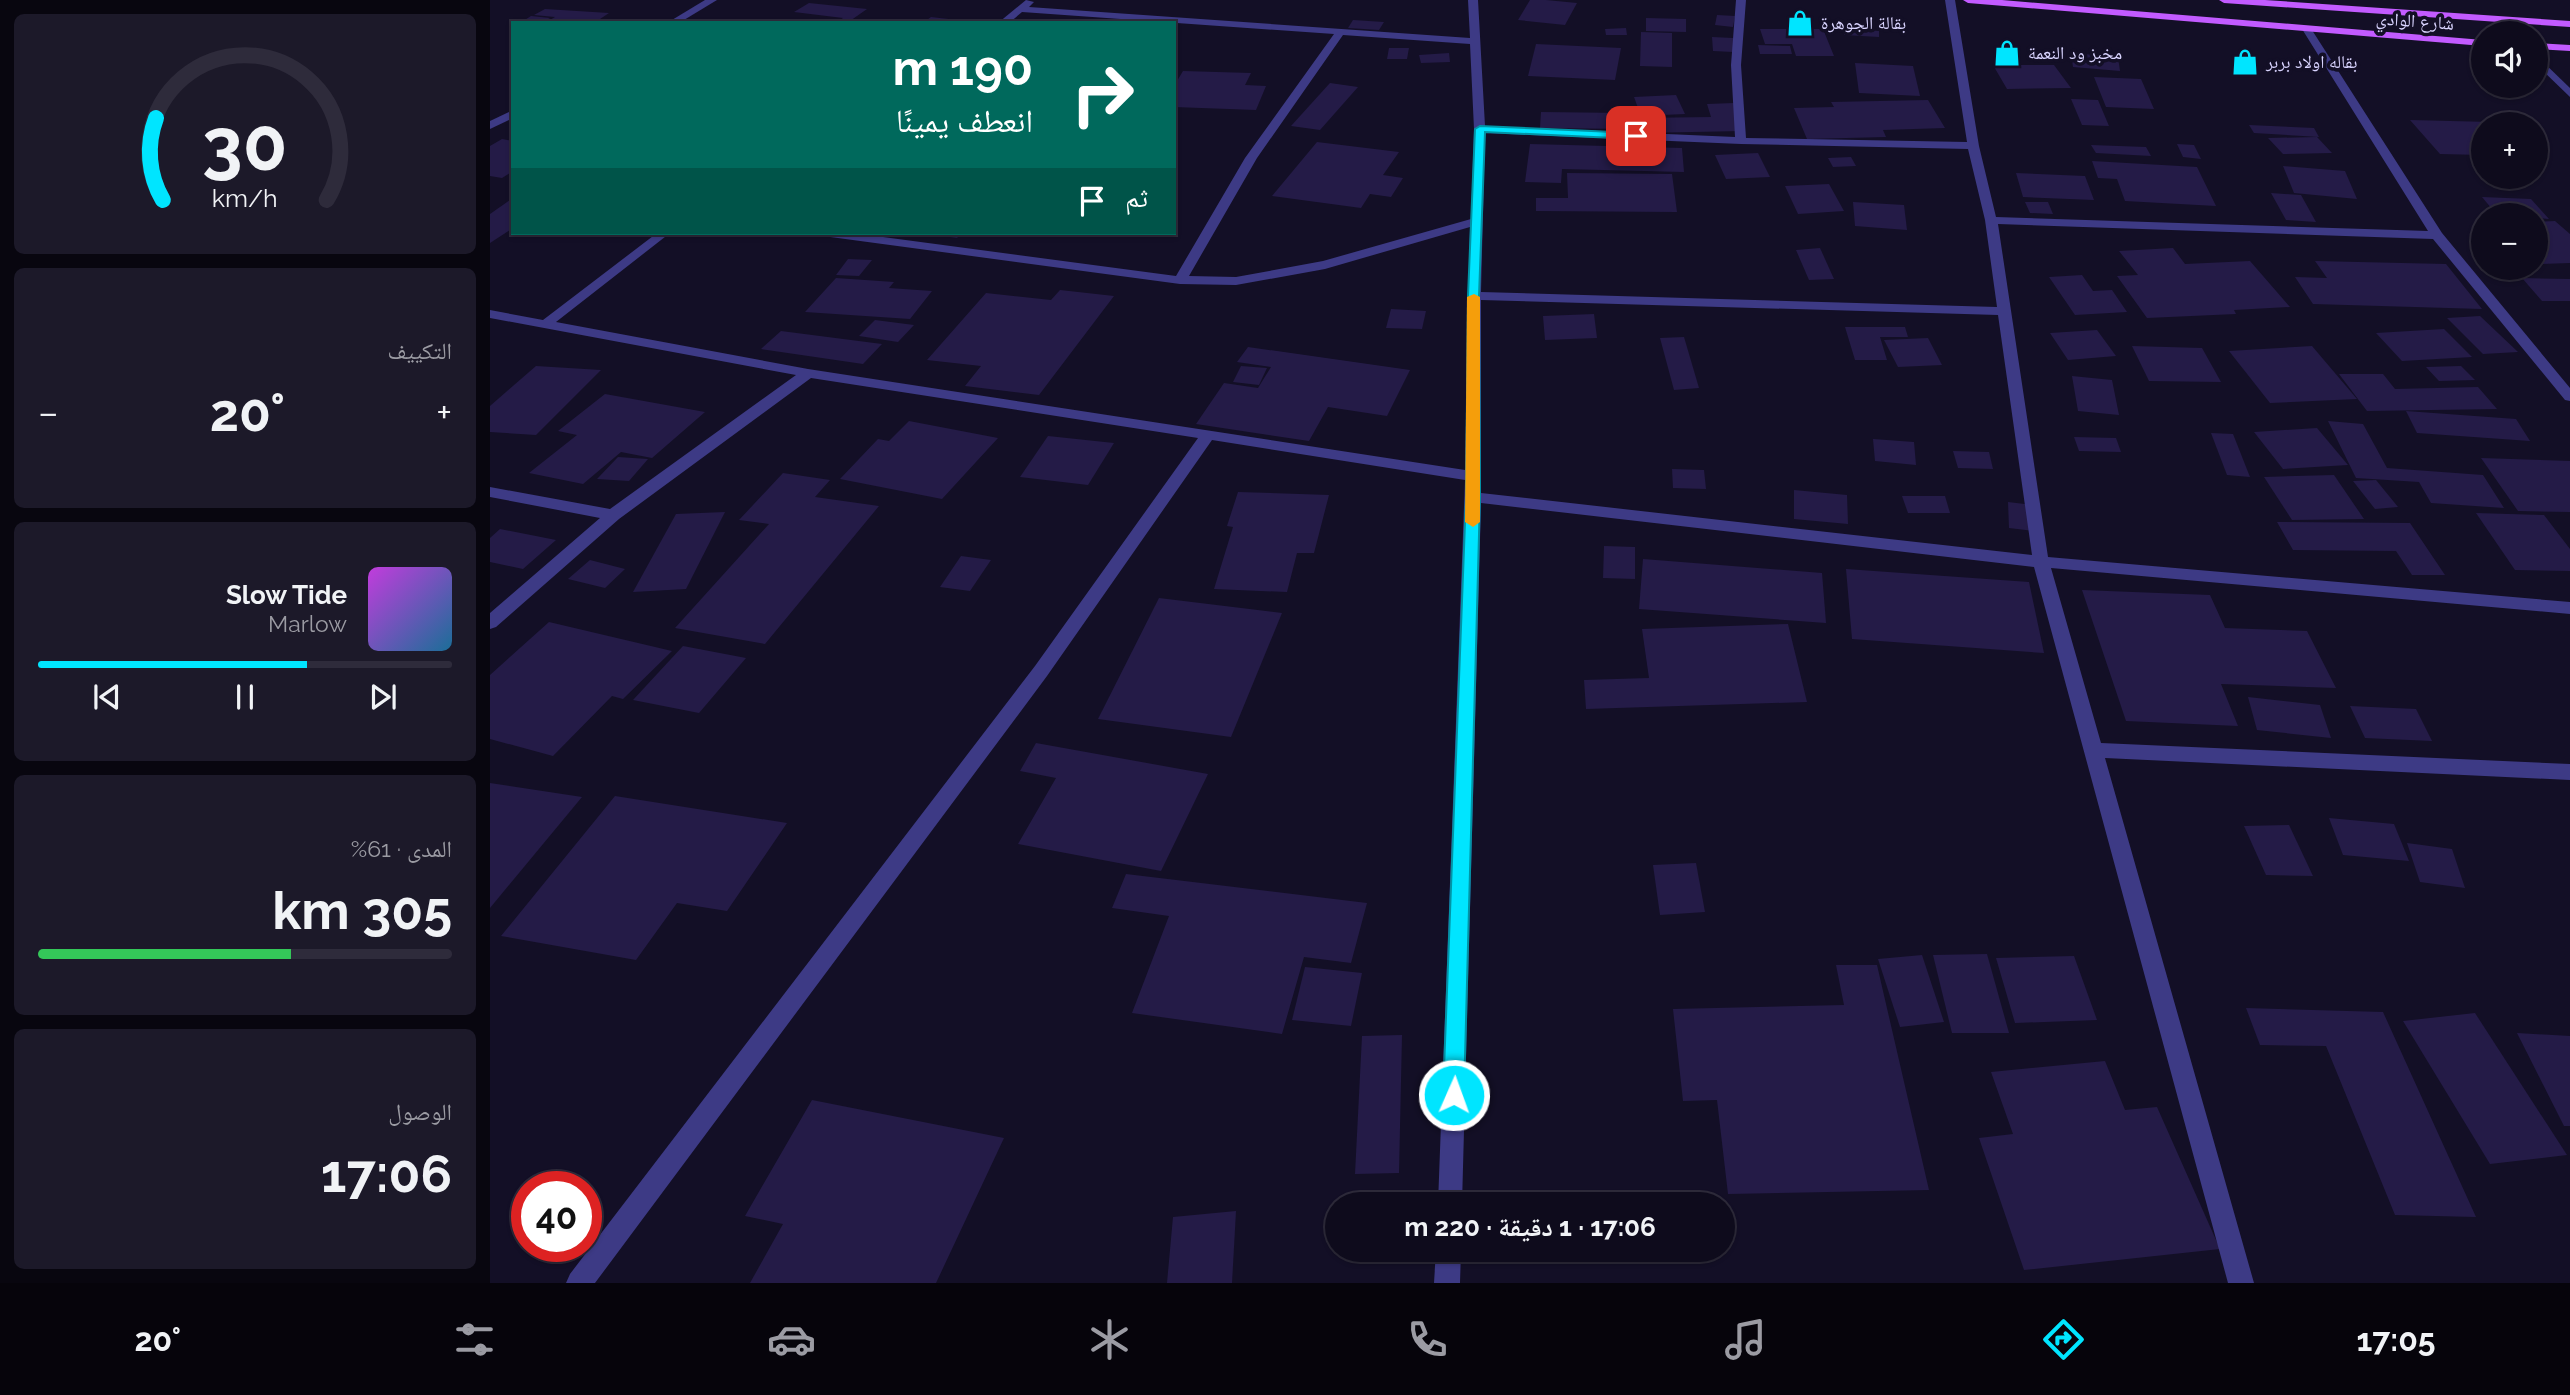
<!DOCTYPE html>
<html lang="ar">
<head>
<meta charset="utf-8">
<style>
  :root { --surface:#0e0b1c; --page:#1c1929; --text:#f1f3f6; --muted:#9b9ba3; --line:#2e2b3b; --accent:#00e5ff }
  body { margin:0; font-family:Raleway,"Noto Naskh Arabic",sans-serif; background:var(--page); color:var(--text); direction:rtl; height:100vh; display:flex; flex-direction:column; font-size:26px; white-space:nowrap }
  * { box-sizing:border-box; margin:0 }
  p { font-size:23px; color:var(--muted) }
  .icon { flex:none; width:38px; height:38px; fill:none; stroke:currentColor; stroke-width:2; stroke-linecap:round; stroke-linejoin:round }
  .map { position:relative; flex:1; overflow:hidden; direction:ltr }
  .drawer { display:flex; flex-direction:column; gap:14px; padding:14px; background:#08060f; width:490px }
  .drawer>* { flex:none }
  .top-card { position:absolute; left:21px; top:21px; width:665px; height:214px; border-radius:0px; box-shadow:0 2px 5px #0004,0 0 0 2px var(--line); direction:rtl; background:#00695c; color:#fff; overflow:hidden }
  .tools { position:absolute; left:1981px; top:21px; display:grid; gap:14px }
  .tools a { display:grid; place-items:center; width:77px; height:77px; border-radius:50%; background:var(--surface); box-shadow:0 2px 5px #0004,0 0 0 2px var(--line); font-size:35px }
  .speed { position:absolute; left:21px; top:1171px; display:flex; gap:14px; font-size:35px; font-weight:700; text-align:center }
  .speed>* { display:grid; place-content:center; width:91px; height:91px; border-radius:50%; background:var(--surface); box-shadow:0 2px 5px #0004,0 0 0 2px var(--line); line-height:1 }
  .speed .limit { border:10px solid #d22; background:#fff; color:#111 }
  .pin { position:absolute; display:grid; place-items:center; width:60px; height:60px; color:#fff; margin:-30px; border-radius:14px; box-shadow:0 4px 10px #0006 }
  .me { position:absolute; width:77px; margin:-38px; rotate:2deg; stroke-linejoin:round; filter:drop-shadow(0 0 5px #0008) }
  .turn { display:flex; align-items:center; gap:24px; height:147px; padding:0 28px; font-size:32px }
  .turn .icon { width:91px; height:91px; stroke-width:2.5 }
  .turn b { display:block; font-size:49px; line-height:60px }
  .then { display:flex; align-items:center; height:66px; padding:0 28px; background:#0003; gap:14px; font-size:26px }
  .big { font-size:52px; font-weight:700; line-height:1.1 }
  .drawer .tile { flex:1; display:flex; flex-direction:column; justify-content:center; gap:10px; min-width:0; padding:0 24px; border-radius:10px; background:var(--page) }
  .drawer .dial { align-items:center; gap:0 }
  .dial svg { height:182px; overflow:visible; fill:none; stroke:var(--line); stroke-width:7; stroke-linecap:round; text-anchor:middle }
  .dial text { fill:var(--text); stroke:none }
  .song { display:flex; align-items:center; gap:21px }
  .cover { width:84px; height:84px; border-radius:10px; background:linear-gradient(135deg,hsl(290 70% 55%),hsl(200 70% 35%)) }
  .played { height:7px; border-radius:4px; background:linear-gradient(90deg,var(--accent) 65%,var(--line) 65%) }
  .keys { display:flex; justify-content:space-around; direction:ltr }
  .heat { display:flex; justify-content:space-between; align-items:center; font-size:38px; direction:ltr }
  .charge { height:10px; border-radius:5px; background:linear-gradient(90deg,#34c759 61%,var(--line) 0) }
  .trip { position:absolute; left:835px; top:1192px; width:410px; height:70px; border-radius:35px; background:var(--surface); box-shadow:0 2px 5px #0004,0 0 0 2px var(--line); font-weight:700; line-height:70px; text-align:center; direction:rtl }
  .menu { display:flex; height:112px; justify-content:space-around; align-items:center; background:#06040b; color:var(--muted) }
  .menu .icon { width:49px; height:49px }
  .menu .selected { color:var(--accent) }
  .menu b { font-size:32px; color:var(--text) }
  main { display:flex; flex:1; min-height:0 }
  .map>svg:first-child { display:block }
  .building { fill:#241b47 }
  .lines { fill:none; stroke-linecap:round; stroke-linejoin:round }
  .minor { fill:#3d3a85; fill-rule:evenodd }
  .major { fill:#c25bff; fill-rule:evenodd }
  .route { fill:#00e5ff; stroke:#0095a6; stroke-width:2 }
  .slow { fill:#f59e0b }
  .labels { text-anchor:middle; stroke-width:7; stroke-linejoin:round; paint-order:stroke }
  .far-street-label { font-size:18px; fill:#d9d4ff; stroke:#130f26 }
  .far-poi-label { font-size:18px; fill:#d9d4ff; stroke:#130f26; text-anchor:start }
</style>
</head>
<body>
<main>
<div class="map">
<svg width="2080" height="1283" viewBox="0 0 2080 1283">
  <rect width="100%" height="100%" fill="#130f26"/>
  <g class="building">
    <path d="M1040 0H1056L1087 3 1075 25 1028 20Z"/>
    <path d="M319 3 377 9 357 23H346L353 18 304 12Z"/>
    <path d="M55 9 119 13 104 23H55L65 17 44 15Z"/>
    <path d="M1227 15 1245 16 1243 27 1225 25Z"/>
    <path d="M41 16 60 18 52 23H30Z"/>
    <path d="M441 17 476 21V23H433Z"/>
    <path d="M1156 18 1196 19V32L1156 31Z"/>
    <path d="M863 20 894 22 889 30 858 28Z"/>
    <path d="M1136 28 1137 35H1116L1115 29Z"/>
    <path d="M1270 29H1333L1344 56H1306L1302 44H1275Z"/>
    <path d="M1354 29 1389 31V37L1354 35Z"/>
    <path d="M1151 32 1182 33V67L1150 66Z"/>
    <path d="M1222 37 1243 38V52L1223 51Z"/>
    <path d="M1046 44 1131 48 1125 80 1038 76Z"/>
    <path d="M1268 45 1300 46 1302 54H1270Z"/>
    <path d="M899 48H919L917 59H897Z"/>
    <path d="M959 53 960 62 931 63 929 55Z"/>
    <path d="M1581 53 1628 57 1630 71 1583 67Z"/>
    <path d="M1365 63 1423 66 1430 96 1369 93Z"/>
    <path d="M1503 65H1564L1581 88 1517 89Z"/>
    <path d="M693 71 761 73 755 85 776 86 766 110 684 107V86Z"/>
    <path d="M1604 77 1651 79 1664 109 1616 107Z"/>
    <path d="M840 83 868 87 830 130 801 126Z"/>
    <path d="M1186 95 1195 114 1151 116 1144 97Z"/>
    <path d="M1581 99 1608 100 1619 126 1592 125Z"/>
    <path d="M1438 100 1455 128 1393 130 1396 137 1317 139 1304 108 1344 107 1341 102Z"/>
    <path d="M1244 103 1253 131 1152 133 1149 118 1221 117 1217 104Z"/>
    <path d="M1051 112 1135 113 1136 129 1050 128Z"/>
    <path d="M1920 120 2001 122V124H1993V155L1950 154Z"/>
    <path d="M1759 125 1824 128 1829 137 1764 133Z"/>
    <path d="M1827 137 1842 153 1793 154 1778 138Z"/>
    <path d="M12 139 23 141V171L12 178 0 176V146Z"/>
    <path d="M827 142 909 152 893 175 913 178 901 197 880 194 871 208 782 196Z"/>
    <path d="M1040 144 1192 148 1194 172 1072 169 1071 183 1035 182Z"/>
    <path d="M1687 144 1704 145 1711 159 1693 157Z"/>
    <path d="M1601 145 1656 147 1661 156 1606 153Z"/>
    <path d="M1268 153 1280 177 1236 179 1225 155Z"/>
    <path d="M1361 157 1366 166 1343 167 1338 158Z"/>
    <path d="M1602 161 1707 167 1726 206 1635 201 1627 179 1608 178Z"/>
    <path d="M1793 166 1855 171 1867 199 1804 193Z"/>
    <path d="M1077 173 1182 174 1187 212 1046 211V198H1078Z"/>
    <path d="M1526 173 1595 176 1604 200 1533 197Z"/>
    <path d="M1339 184 1354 211 1308 214 1295 186Z"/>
    <path d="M1781 193 1811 195 1826 222 1796 220Z"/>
    <path d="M1992 197 2041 199 2059 219 2046 218V215H2007Z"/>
    <path d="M23 198V228L0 243V214Z"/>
    <path d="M1363 202 1414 205 1417 230 1365 226Z"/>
    <path d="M1535 202H1558L1563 214 1540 213Z"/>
    <path d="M2065 221 2080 234V263L2051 264 2046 260V239L2054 238 2046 231V222Z"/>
    <path d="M432 233H472L467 238Z"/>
    <path d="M1330 248 1344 279 1319 280 1306 250Z"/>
    <path d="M1683 248 1695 264 1760 261 1800 307 1744 310 1746 314 1657 318 1627 276 1648 275 1629 251Z"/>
    <path d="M358 259 382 260 369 276 346 275Z"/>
    <path d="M1825 261 1956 264 1992 309 1823 304 1805 277 1837 278Z"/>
    <path d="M1592 275 1603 291 1622 290 1637 312 1585 315 1559 277Z"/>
    <path d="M346 278 404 282 399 288 442 291 420 319 315 312Z"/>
    <path d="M2032 278 2080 279V301H2052Z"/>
    <path d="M570 290 624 296 549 395 475 386 491 366 437 360 496 293 561 300Z"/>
    <path d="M901 309 936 311 932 329 896 328Z"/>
    <path d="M1104 314 1107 338 1055 340 1053 316Z"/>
    <path d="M1990 316 2028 352 1993 354 1957 318Z"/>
    <path d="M385 320 424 325 408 342 369 336Z"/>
    <path d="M1355 327H1415L1418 337H1390L1397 360H1365Z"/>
    <path d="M1954 329 1982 357 1912 361 1886 333Z"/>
    <path d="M1607 330 1626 356 1578 360 1560 333Z"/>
    <path d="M291 331 392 344 373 364 271 349Z"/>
    <path d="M1194 337 1209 388 1184 390 1170 338Z"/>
    <path d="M1438 338 1452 365 1408 367 1394 340Z"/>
    <path d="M1642 346 1712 348 1731 382 1659 381Z"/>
    <path d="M1822 346 1867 399 1780 403 1739 351Z"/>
    <path d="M758 347 920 370 897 416 838 407 819 441 706 424 734 383 768 388 781 367 747 362Z"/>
    <path d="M46 366 111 370 46 435 0 432V406Z"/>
    <path d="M751 366 777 368 769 385 743 382Z"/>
    <path d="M1971 366 1985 380 1949 381 1936 367Z"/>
    <path d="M1849 374H1893L1905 389 1988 387 2007 409 1877 411Z"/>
    <path d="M1582 376 1622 380 1629 415 1588 411Z"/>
    <path d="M115 394 215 412 162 458 131 452 93 484 39 473 87 435 68 431Z"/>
    <path d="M1916 411 2026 419 2040 441 1927 433Z"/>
    <path d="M419 421 508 438 452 499 350 479 388 439 399 441Z"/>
    <path d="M1838 421 1873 424 1897 468 1993 475 2014 508 1941 503 1929 482 1866 478Z"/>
    <path d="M1827 428 1858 465 1793 469 1764 432Z"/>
    <path d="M1721 433 1743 434 1760 477 1737 475Z"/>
    <path d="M558 436 624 443 598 485 530 477Z"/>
    <path d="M1584 437 1626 438 1631 452 1589 451Z"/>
    <path d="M1383 439 1424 442 1426 465 1385 461Z"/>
    <path d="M1463 451 1499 452 1503 469 1468 468Z"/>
    <path d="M128 457 158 459 139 481 107 479Z"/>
    <path d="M1991 458 2080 461V512L2028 511Z"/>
    <path d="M1182 469 1214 470 1216 489 1183 488Z"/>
    <path d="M293 473 340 480 325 497 389 506 275 644 185 628 279 524 249 520Z"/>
    <path d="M1844 475 1874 519 1802 520 1774 477Z"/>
    <path d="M1886 480 1908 507 1885 509 1863 481Z"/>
    <path d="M1304 490 1357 495 1358 524 1304 519Z"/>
    <path d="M748 492 839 495 824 553H807L797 592 724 589 743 527 737 526Z"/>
    <path d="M1412 496H1455L1460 513H1418Z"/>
    <path d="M1518 502 1543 505 1545 531 1519 528Z"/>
    <path d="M235 512 196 589 143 592 186 514Z"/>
    <path d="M1986 513 2054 515 2080 549V571L2025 570Z"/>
    <path d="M1787 522 1920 523 1955 575H1922L1906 551 1803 550Z"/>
    <path d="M10 529 66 540 33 569 0 562V538Z"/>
    <path d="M1114 546 1145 547V579L1113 578Z"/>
    <path d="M471 556 501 560 480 591 450 587Z"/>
    <path d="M1153 559 1332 573 1336 623 1149 609Z"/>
    <path d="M100 560 135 569 115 588 78 579Z"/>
    <path d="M1356 569 1539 582 1554 653 1362 639Z"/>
    <path d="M1592 590 1720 595 1735 628 1817 631 1846 688 1731 684 1748 726 1636 721Z"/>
    <path d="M669 598 792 613 741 737 608 719Z"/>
    <path d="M59 622 182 651 133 699 122 696 63 756 0 739V675Z"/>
    <path d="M1298 624 1317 702 1096 709 1094 680 1159 678 1152 629Z"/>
    <path d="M193 646 256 658 209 713 143 700Z"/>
    <path d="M1758 697 1830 705 1841 738 1767 730Z"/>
    <path d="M1860 706 1926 709 1942 741 1875 738Z"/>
    <path d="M546 743 718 774 671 871 528 844 566 778 530 771Z"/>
    <path d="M0 783 92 797 0 908Z"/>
    <path d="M125 796 297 823 237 911 187 903 146 960 11 936Z"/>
    <path d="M1839 818 1904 824 1919 861 1853 855Z"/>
    <path d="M1799 825 1823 876 1776 875 1754 826Z"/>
    <path d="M1917 843 1962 849 1975 888 1930 882Z"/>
    <path d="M1206 863 1215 912 1170 915 1163 865Z"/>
    <path d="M636 874 877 903 861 963 814 957 792 1034 642 1013 679 916 622 908Z"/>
    <path d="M1497 954 1519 1033H1462L1443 955Z"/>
    <path d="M1432 955 1454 1022 1410 1027 1388 959Z"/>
    <path d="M1584 956 1607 1020 1525 1023 1506 958Z"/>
    <path d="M1346 965H1387L1439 1190 1238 1194 1227 1100 1193 1101 1183 1009 1354 1005Z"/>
    <path d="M815 967 872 973 861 1026 802 1020Z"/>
    <path d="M1756 1008 1893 1012 1986 1217 1905 1215 1836 1046 1770 1045Z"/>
    <path d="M1985 1013 2077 1155 2000 1164 1913 1021Z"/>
    <path d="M2027 1033 2080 1036V1126H2074Z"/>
    <path d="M912 1035 909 1173 865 1174 872 1036Z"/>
    <path d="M1615 1061 1635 1110 1667 1107 1730 1249 1534 1270 1489 1138 1523 1134 1501 1072Z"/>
    <path d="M322 1100 514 1138 446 1283H260L293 1224 255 1216Z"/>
    <path d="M746 1211 742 1283H677L683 1217Z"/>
  </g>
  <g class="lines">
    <g class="minor">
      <path d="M215 0H227L189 23H177Z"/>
      <path d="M536 0 544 2 539 7 980 38 978 0H988L995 126 1245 137 1241 65 1246 0H1256L1251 65 1256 138 1477 142 1455 0H1465L1489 146 1506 217 1938 231 1812 29 1820 27 1952 233 2080 388V401L2075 400 1943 239 1508 224 1558 557 2080 602V614L1561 568 1611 743 2080 764V780L1615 758 1764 1283H1738L1544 567 991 503 972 1204H948L975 480 722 440 557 676 105 1283H76L80 1274 545 666 708 438 321 378 129 519 6 627 0 629V613L110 518 0 497V487L120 509 306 375 0 318V310L53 320 167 233H180L66 322 318 369 975 470 980 227 835 269 746 285 690 284 333 236 331 233H363L686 276 755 158 844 34 532 12 519 23H508ZM853 35 980 44 984 129 981 219 833 261 746 277 699 276 767 158ZM995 133 1251 144 1478 149 1495 220 1507 307 991 292ZM991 300 1508 315 1542 555 991 493Z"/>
      <path d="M2046 55 2080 88V97L2046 64Z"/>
      <path d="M23 110V118L0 129V121Z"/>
      <path d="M946 1250H971L970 1283H944Z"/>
    </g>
    <g class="major">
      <path d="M1473 0H1512L1993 40V46L1478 3Z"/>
      <path d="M1729 0H1775L2080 21V27L1734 3Z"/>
      <path d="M2046 43 2080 45V51L2046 49Z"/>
    </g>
  </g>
  <path class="route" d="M990 126 1146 133 1151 136 1146 139 995 132 989 296 990 497 974 1095 971 1102 964 1105 956 1102 953 1095 976 497 978 296 985 129Z"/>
  <path class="slow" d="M984 294 990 297V522L983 527 975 522 977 297Z"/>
  <defs>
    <g id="shop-bare" transform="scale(2.1)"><path d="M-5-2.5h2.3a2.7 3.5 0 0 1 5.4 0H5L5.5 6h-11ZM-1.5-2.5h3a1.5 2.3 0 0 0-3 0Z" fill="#00e5ff" stroke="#130f26" stroke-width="2.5" paint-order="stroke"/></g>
  </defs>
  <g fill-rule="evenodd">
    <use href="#shop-bare" x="1310" y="23"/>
    <use href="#shop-bare" x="1517" y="53"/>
    <use href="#shop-bare" x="1755" y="62"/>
  </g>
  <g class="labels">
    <g class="far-street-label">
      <text transform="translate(1925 21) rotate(4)" y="6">شارع الوادي</text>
    </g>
    <g class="far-poi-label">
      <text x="1331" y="29">بقالة الجوهرة</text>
      <text x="1538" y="59">مخبز ود النعمة</text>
      <text x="1776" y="68">بقاله اولاد بربر</text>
    </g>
  </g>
</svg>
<div class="tools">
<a><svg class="icon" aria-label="sound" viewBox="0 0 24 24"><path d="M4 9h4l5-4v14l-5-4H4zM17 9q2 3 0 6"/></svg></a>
<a>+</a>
<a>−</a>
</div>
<div class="speed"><div class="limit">40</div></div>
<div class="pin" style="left:1146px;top:136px;background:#d93025"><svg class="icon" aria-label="arrive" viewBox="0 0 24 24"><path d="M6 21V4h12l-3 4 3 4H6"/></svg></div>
<svg class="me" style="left:964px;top:1095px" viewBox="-20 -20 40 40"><circle r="17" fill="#00e5ff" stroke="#fff" stroke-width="3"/><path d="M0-11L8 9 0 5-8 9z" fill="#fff"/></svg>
<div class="trip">17:06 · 1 دقيقة · 220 m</div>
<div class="top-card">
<div class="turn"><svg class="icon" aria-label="right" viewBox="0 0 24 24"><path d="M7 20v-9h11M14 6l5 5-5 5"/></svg><div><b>190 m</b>انعطف يمينًا</div></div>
<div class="then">ثم<svg class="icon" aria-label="arrive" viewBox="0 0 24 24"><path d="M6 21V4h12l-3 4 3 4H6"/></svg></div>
</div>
</div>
<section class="drawer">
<div class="tile dial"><svg viewBox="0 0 100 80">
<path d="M14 69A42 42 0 1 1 86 69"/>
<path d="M14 69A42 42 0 0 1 11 33" stroke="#00e5ff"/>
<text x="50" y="56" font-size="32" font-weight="700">30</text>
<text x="50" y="72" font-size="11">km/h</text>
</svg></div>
<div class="tile"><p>التكييف</p>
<div class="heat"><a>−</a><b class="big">20°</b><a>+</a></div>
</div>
<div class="tile">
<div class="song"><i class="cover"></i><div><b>Slow Tide</b><p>Marlow</p></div></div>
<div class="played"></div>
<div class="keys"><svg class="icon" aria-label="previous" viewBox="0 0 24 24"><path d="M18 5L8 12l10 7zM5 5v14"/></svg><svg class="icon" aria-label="pause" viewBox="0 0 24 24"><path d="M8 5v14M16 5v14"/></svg><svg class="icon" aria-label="next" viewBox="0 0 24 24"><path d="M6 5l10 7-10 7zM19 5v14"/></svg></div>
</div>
<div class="tile"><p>المدى · 61%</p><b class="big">305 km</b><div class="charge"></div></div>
<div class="tile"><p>الوصول</p><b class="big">17:06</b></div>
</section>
</main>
<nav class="menu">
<b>17:05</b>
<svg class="icon selected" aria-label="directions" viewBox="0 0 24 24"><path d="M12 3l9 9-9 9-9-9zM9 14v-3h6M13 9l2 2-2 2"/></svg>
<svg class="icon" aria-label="music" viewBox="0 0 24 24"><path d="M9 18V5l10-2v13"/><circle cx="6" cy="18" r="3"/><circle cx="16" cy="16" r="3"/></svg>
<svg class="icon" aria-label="phone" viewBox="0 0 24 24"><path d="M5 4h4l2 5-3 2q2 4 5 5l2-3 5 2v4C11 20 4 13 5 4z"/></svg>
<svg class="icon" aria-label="climate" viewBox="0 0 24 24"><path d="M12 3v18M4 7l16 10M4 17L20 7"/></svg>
<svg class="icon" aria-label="car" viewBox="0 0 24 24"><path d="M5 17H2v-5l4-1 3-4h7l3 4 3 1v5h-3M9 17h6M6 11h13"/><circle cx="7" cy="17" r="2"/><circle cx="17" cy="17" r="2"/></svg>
<svg class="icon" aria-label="filters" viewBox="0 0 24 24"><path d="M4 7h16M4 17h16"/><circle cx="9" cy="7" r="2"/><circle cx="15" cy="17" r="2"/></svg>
<b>20°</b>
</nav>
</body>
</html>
